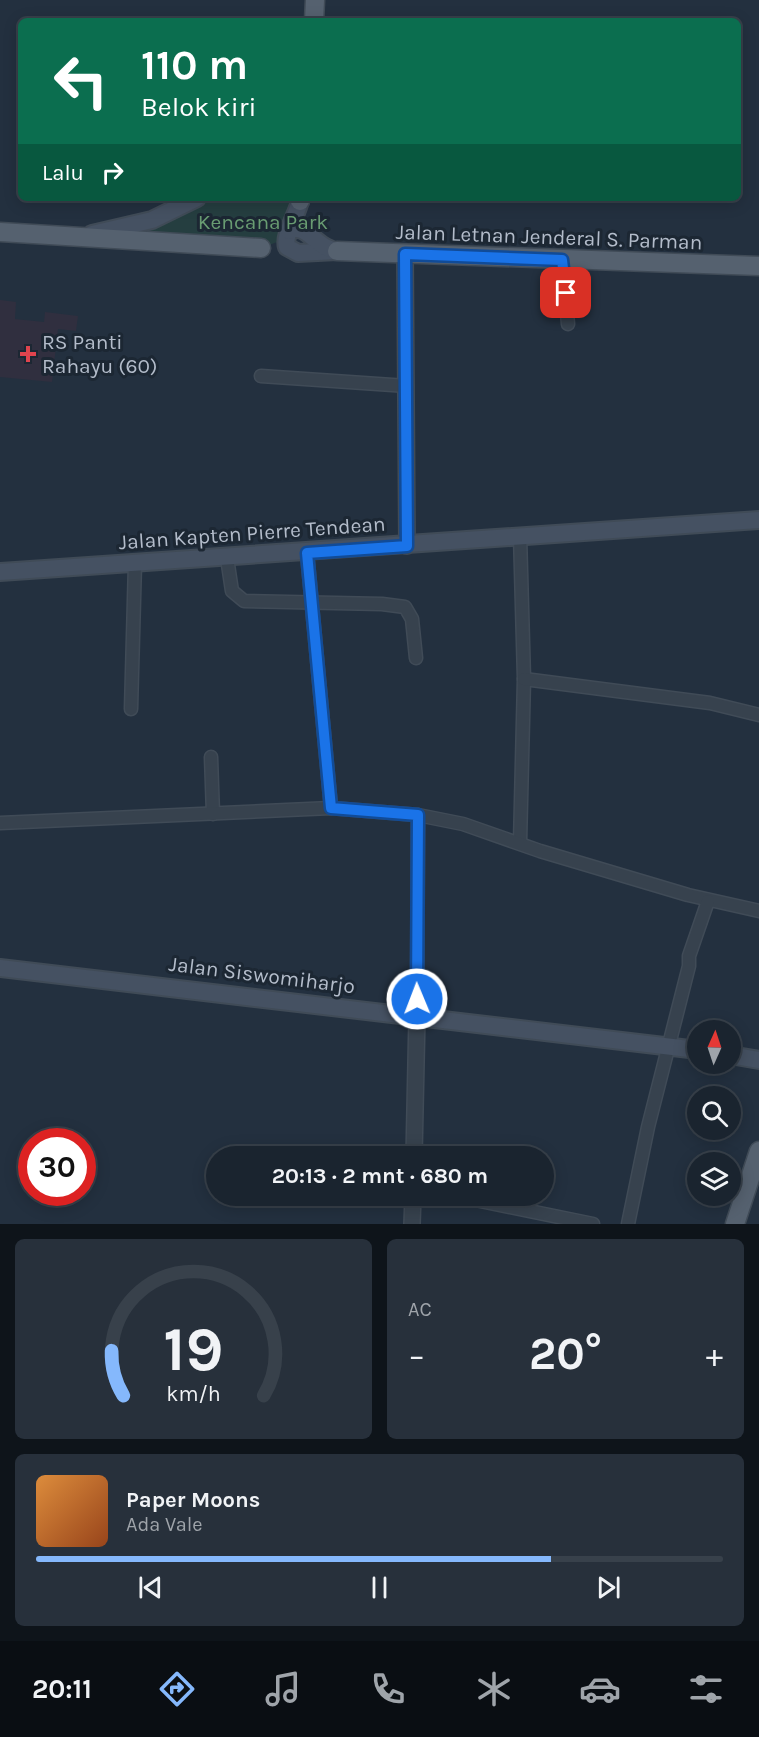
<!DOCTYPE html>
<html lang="id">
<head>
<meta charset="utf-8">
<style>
  :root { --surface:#1a242f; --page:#27303b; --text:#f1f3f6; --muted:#9fa4aa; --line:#38414b; --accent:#85b8fc }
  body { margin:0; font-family:Karla,sans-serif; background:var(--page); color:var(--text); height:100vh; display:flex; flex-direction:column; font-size:22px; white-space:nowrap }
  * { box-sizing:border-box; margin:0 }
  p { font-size:20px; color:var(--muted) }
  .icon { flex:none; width:33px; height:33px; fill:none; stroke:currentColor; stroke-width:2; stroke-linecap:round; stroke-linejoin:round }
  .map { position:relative; height:1224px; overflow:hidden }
  .drawer { display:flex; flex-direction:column; gap:15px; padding:15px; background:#0e141a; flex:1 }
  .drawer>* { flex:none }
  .top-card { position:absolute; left:18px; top:18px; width:723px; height:183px; border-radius:9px; box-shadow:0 3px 15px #0003,0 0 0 2px var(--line); background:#0b6e4f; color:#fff; overflow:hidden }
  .needle { width:39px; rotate:3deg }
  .tools { position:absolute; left:687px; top:1020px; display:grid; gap:12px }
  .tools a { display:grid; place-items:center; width:54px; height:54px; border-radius:50%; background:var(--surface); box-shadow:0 3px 15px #0003,0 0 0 2px var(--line); font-size:30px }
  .speed { position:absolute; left:18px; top:1128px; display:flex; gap:12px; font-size:30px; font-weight:700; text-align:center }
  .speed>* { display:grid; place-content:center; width:78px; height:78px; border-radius:50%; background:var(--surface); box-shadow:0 3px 15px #0003,0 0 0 2px var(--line); line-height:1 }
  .speed .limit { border:9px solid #d22; background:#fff; color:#111 }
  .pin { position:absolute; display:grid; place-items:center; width:51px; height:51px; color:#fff; margin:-26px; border-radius:12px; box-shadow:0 3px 9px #0006 }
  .me { position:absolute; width:66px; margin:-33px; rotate:359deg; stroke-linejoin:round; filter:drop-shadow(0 0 4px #0008) }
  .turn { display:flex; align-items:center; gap:21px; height:126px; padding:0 24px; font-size:27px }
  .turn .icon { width:78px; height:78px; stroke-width:2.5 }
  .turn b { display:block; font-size:42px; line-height:51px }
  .then { display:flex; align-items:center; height:57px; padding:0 24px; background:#0003; gap:12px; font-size:22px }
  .big { font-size:45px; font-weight:700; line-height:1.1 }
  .drawer .card { flex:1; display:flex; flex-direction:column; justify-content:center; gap:9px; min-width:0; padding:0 21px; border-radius:9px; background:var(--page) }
  .drawer .dial { align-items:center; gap:0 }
  .dial svg { height:156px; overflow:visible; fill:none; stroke:var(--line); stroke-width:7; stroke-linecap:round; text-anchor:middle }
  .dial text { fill:var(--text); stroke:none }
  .song { display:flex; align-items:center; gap:18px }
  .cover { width:72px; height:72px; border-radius:9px; background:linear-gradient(135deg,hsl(30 70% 55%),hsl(20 70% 35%)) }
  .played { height:6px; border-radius:3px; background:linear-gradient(90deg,var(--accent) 75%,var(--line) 75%) }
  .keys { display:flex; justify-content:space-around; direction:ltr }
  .heat { display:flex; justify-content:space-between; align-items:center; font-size:33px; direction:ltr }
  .drawer .tiles { flex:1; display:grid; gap:15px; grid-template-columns:1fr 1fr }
  .card:last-child { grid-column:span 2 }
  .trip { position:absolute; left:206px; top:1146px; width:348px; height:60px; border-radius:30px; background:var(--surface); box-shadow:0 3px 15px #0003,0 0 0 2px var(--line); font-weight:700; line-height:60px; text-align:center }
  .menu { display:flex; height:96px; justify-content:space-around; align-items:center; background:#0a0e13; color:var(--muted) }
  .menu .icon { width:42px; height:42px }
  .menu .current { color:var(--accent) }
  .menu b { font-size:27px; color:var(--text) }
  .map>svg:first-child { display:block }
  .medical { fill:#302f3f }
  .green { fill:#253e40 }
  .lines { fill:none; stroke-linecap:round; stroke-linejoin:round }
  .minor-casing { stroke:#404b57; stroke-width:15 }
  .tertiary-casing { stroke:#404b57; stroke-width:18 }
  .secondary-casing { stroke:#404b57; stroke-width:20 }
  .primary-casing { stroke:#404b57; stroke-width:21 }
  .minor { stroke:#37424e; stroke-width:12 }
  .tertiary { stroke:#37424e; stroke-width:15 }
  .secondary { stroke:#455162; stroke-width:16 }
  .primary { stroke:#55616f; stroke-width:18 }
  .route-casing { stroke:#114b97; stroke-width:15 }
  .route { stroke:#1a73e8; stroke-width:10 }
  .health-dot { fill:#e0444e; stroke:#1c2733; stroke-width:2 }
  .labels { text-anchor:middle; stroke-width:6; stroke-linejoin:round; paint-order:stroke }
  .park-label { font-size:21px; fill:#699c72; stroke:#1c2733 }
  .street-label { font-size:21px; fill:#b3bcca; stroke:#1c2733 }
  .poi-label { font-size:21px; fill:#b3bcca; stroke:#1c2733; text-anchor:start }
</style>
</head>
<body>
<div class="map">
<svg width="759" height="1224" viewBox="0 0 759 1224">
  <rect width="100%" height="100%" fill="#23303f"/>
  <path class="medical" d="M0 300 16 302 15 319 44 322 45 312 78 316 76 331 58 329 52 382 0 377Z"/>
  <path class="green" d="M198 198H300L280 241 261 248 119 230Z"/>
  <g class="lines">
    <g class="minor-casing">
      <g id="minor">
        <path d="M562 260 568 324"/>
        <path d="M261 376 407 386"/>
        <path d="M520 535 524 679 520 843"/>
        <path d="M307 553 331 808"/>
        <path d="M227 558 232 591 244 601 382 604 405 607 412 619 416 658"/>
        <path d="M524 679 710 703 759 715"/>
        <path d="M131 709 135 563"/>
        <path d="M211 757 213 814"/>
        <path d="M0 823 331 808 418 815 463 824 540 851 688 895 759 911"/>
        <path d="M417 1016 418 815"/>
        <path d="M456 1196 593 1224"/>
        <path d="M628 1224 648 1127 689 966V956L708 901"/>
      </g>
    </g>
    <g class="tertiary-casing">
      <g id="tertiary">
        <path d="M405 254 407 546"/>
        <path d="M414 1156 417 1016"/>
        <path d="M412 1224 413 1196"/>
      </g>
    </g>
    <g class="secondary-casing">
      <g id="secondary">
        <path d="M300 201C297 215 283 236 287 247L298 253 337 251"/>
        <path d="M289 231C305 222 314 244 330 249"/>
        <path d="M92 234 152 220 197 198"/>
        <path d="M0 572 759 520"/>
        <path d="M0 968 698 1050"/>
        <path d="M730 1055 759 1060"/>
      </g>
    </g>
    <g class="primary-casing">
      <g id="primary">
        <path d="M314 21 315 0"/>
        <path d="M300 201V198"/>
        <path d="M0 232 261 248"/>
        <path d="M337 251 759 266"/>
        <path d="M735 1224 759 1151"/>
      </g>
    </g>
    <use href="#minor" class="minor"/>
    <use href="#tertiary" class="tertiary"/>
    <use href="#secondary" class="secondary"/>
    <use href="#primary" class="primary"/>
  </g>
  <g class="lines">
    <g class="route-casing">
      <path id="route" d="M417 999 418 815 331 808 307 553 407 546 405 254 562 260 566 293"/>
    </g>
    <use href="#route" class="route"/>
  </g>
  <path class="health-dot" d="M25 345h6v6h6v6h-6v6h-6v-6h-6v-6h6z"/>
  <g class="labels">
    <g class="park-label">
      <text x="263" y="229">Kencana Park</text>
    </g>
    <g class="street-label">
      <text transform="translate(549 237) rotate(2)" y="7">Jalan Letnan Jenderal S. Parman</text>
      <text transform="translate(252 533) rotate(-4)" y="7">Jalan Kapten Pierre Tendean</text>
      <text transform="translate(262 975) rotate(7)" y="7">Jalan Siswomiharjo</text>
    </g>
    <g class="poi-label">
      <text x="42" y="349">RS Panti<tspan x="42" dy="24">Rahayu (60)</tspan></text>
    </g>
  </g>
</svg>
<div class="tools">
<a><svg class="needle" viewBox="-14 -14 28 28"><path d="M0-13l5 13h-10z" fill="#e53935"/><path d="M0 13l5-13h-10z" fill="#9fa4aa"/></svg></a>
<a><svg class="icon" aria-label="search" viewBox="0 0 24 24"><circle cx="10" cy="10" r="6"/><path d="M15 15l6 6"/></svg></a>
<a><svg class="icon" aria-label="layers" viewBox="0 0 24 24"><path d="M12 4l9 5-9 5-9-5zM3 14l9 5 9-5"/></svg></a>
</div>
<div class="speed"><div class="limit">30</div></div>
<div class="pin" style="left:566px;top:293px;background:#d93025"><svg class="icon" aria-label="arrive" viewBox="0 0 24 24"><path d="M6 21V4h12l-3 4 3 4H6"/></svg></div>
<svg class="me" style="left:417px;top:999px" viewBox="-20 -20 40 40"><circle r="17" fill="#1a73e8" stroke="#fff" stroke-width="3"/><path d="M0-11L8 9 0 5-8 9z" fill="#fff"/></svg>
<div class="trip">20:13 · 2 mnt · 680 m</div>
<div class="top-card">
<div class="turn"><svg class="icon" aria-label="left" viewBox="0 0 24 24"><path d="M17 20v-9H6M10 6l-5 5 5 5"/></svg><div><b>110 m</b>Belok kiri</div></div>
<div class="then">Lalu<svg class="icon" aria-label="right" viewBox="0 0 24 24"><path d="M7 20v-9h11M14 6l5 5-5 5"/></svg></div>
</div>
</div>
<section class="drawer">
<div class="tiles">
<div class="card dial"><svg viewBox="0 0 100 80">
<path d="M14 69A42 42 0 1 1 86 69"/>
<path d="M14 69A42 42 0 0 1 8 46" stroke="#85b8fc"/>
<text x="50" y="56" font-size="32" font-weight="700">19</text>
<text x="50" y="72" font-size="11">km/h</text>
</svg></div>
<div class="card"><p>AC</p>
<div class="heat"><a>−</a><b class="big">20°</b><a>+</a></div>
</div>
<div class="card">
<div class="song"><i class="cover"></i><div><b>Paper Moons</b><p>Ada Vale</p></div></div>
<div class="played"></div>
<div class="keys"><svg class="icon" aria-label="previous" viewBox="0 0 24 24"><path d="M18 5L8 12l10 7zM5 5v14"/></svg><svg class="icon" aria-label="pause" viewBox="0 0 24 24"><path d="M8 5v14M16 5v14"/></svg><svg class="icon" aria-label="next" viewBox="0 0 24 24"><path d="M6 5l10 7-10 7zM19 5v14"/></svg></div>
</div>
</div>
</section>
<nav class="menu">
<b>20:11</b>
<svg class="icon current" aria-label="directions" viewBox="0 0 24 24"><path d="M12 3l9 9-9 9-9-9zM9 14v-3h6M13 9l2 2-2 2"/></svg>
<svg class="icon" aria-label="music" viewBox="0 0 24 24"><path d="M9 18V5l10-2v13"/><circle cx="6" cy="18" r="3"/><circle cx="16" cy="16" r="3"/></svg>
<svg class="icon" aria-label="phone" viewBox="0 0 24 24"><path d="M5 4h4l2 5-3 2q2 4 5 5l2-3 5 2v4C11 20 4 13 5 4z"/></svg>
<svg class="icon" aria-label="climate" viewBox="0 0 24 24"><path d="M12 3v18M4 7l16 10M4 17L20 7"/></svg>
<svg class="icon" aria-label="car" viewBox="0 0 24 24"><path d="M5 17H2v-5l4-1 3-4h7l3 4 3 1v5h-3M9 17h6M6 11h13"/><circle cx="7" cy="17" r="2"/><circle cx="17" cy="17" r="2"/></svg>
<svg class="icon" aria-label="filters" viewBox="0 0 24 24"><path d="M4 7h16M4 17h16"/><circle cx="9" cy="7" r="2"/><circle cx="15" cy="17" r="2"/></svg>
</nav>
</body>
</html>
